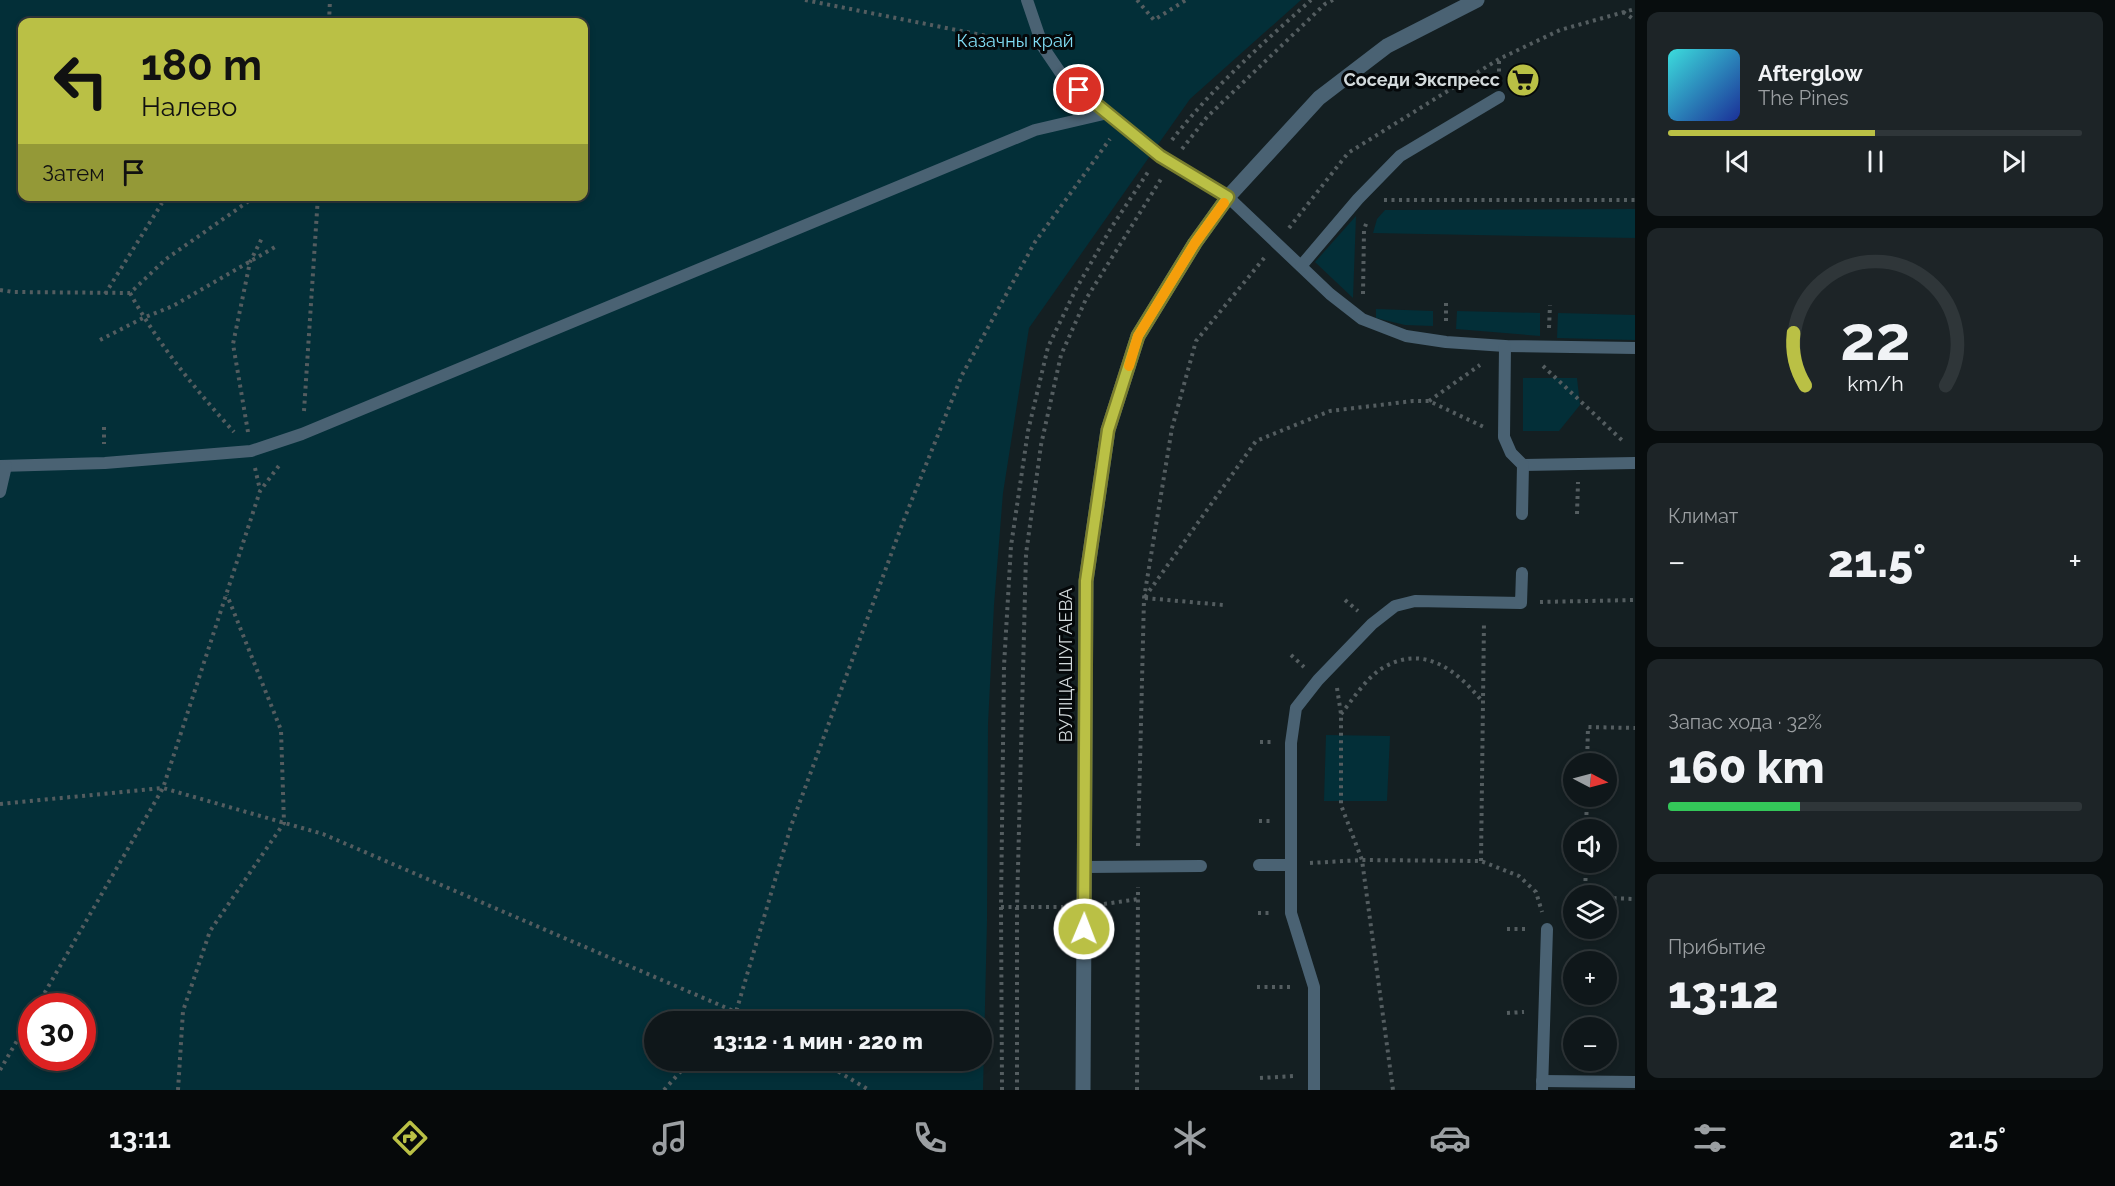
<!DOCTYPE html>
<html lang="ru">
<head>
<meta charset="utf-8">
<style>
  :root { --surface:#0f171a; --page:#1d2427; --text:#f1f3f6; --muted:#9b9fa2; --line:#2f3639; --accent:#bac045 }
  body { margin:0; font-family:Raleway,sans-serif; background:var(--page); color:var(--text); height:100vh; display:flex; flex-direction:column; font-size:22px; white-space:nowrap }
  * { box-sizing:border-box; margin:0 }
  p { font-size:20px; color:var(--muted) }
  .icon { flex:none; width:33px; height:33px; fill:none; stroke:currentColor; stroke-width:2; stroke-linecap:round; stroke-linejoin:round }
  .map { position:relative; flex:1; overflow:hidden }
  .details { display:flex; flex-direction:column; gap:12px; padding:12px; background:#080d0e; width:480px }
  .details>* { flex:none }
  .hud { position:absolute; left:18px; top:18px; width:570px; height:183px; border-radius:12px; box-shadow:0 3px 9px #0003,0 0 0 2px var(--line); background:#bac045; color:#111; overflow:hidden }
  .needle { width:39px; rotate:96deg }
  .tools { position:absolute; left:1563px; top:753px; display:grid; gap:12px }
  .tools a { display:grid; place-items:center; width:54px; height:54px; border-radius:50%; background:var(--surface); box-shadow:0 3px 9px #0003,0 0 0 2px var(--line); font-size:30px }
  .speed { position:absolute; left:18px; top:993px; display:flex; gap:12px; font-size:30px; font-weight:700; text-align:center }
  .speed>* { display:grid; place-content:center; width:78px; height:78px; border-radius:50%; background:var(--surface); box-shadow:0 3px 9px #0003,0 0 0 2px var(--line); line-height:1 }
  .speed .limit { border:9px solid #d22; background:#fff; color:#111 }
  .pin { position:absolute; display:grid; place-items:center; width:51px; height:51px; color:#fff; margin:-26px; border:3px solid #fff; border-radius:50%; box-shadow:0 2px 6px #0007 }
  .me { position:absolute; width:66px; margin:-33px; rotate:1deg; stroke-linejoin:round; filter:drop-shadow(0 0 4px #0008) }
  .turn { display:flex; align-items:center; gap:21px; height:126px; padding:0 24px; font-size:27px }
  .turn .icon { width:78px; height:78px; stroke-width:2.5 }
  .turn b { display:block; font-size:42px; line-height:51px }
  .then { display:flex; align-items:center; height:57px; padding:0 24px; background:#0003; gap:12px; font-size:22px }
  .big { font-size:45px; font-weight:800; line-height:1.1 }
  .details .widget { flex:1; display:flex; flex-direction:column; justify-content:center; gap:9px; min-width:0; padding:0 21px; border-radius:12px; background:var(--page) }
  .details .dial { align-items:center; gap:0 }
  .dial svg { height:156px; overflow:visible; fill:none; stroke:var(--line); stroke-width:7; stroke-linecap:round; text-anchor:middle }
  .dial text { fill:var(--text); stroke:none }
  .song { display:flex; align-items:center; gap:18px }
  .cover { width:72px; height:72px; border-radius:9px; background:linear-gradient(135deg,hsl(180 70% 55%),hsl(230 70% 35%)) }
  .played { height:6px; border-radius:3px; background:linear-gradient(90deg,var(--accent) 50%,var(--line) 50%) }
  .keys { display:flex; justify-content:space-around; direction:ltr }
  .heat { display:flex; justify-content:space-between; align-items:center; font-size:33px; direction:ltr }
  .charge { height:9px; border-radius:4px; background:linear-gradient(90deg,#34c759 32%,var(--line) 0) }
  .trip { position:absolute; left:644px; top:1011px; width:348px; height:60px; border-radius:30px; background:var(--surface); box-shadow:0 3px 9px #0003,0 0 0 2px var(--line); font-weight:800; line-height:60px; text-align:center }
  .dock { display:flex; height:96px; justify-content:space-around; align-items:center; background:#06090a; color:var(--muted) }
  .dock .icon { width:42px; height:42px }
  .dock .active { color:var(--accent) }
  .dock b { font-size:27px; color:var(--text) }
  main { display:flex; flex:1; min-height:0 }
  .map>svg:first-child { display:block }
  .green { fill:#032f38; fill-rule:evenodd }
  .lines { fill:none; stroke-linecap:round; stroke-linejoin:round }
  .path { stroke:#545d60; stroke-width:4; stroke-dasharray:3 4.5; stroke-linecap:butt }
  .lane { stroke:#4a6273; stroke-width:12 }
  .street { stroke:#4a6273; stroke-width:15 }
  .route-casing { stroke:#797d2d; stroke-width:15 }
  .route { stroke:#bac045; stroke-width:10 }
  .slow { stroke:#f59e0b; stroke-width:10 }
  .labels { text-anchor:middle; stroke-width:6; stroke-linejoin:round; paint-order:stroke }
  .park-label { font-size:18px; fill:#82dff7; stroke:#05080a }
  .poi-label { font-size:18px; font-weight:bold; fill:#d3dadc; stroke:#05080a; text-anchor:end }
  .street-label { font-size:18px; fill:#d3dadc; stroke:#05080a }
</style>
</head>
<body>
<main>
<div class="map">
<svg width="1635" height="1090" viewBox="0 0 1635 1090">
  <rect width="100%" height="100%" fill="#141f22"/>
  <g class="green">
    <path d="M0 0H1301L1190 99 1029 328 1003 493 994 605 988 724 987 921 983 1090H0ZM22 22H584V196H22ZM32 1006H82V1058H32ZM654 1022H981V1060H654Z"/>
    <path d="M1635 209V238L1373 233 1377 219 1385 210Z"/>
    <path d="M1356 216 1353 298 1315 262Z"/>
    <path d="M1376 309 1433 311V326L1405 325 1376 318Z"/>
    <path d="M1457 311 1540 313V336L1456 329Z"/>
    <path d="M1558 313 1635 315V340L1557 338Z"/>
    <path d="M1523 378H1577L1580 405 1559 431H1523Z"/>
    <path d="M1326 735 1390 736 1387 801H1324Z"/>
  </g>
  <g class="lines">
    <g class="path">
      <path d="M805 0 1022 43"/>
      <path d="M1137 0 1154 20 1186 0"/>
      <path d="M1623 12 1635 20"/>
      <path d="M329 22 330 0"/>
      <path d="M1499 79V59"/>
      <path d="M1172 140C1212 88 1262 44 1311 0"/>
      <path d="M1182 149 1207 117 1325 4 1333 0"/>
      <path d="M1384 200H1635"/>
      <path d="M1289 228 1348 153 1499 59 1560 30 1635 9"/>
      <path d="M0 290 13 292 130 293 166 259 256 196"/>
      <path d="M130 293C158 344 195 389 234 432"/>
      <path d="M105 294 162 203"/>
      <path d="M1363 294 1364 230 1367 221"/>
      <path d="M1446 303V323"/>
      <path d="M1549 328 1550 305"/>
      <path d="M100 340 143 318 173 306 275 247"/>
      <path d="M1543 366 1625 443"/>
      <path d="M1429 401 1480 365"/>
      <path d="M304 411 318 196"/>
      <path d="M104 427V444"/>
      <path d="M248 432 233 344 250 262 262 238"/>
      <path d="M255 468 260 490"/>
      <path d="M1577 514 1578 482"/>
      <path d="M1145 597 1256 441 1330 411 1413 401H1429L1486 428"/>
      <path d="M1145 598 1224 605"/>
      <path d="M1345 600 1358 611"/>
      <path d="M1540 602 1635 600"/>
      <path d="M1291 655 1304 667"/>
      <path d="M1337 688 1341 714V805L1362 860 1393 1090"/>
      <path d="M1341 714C1354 698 1367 676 1386 666 1426 645 1457 671 1482 701"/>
      <path d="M1260 742H1272"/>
      <path d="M1587 764 1588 727 1635 728"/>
      <path d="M0 804 163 788 323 834 736 1012 753 1022"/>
      <path d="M1259 821H1271"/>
      <path d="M1586 830 1587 796"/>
      <path d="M1138 846 1144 598 1172 428 1196 341 1265 257"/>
      <path d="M1481 861 1484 621"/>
      <path d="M1310 863 1362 860 1481 861 1519 876 1536 892 1542 912"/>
      <path d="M1585 896 1586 862"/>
      <path d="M1606 898 1635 899"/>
      <path d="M1104 904 1139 899"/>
      <path d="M1001 907H1063"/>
      <path d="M1258 913H1272"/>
      <path d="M1507 929H1528"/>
      <path d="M1257 987H1293"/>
      <path d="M37 1006 163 788 260 491 281 463"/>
      <path d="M1507 1013 1524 1012"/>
      <path d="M727 1022 736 1012 791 826 903 522 962 375 1035 242 1110 139"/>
      <path d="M819 1060 869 1090"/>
      <path d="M0 1070 32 1015"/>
      <path d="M1260 1078 1295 1076"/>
      <path d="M178 1090 183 1011 210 931 284 823 281 730 227 595"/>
      <path d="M664 1090 691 1060"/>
      <path d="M1002 1090 1001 907 1004 666 1011 546 1028 431 1048 347 1076 289 1111 228 1148 172"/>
      <path d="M1017 1090V907L1026 554 1041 445 1061 355 1086 299 1161 179"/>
      <path d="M1137 1090 1138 887"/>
    </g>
    <g class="lane">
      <path d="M1027 0 1043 47 1064 78 1160 156 1228 197 1330 294 1362 319 1406 336 1446 342 1505 346 1635 348"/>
      <path d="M1301 266 1358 199 1400 156 1499 97"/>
      <path d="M1505 346 1504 437 1511 453 1523 465 1635 463"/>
      <path d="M0 466 105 463 251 451 302 434 1035 130 1108 113"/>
      <path d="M0 492 6 466"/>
      <path d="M1522 514 1523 465"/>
      <path d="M1259 865H1291"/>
      <path d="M1085 867 1201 866"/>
      <path d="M1542 1081 1635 1082"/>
      <path d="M1314 1090V987L1291 913V743L1296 708 1318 680 1372 624 1395 606 1415 601 1521 603 1522 573"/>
      <path d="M1542 1090 1547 929"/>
    </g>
    <path class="street" d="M1083 1090 1086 581 1108 430 1138 336 1195 243 1228 197 1319 98 1387 46 1477 0"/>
  </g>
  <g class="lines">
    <g class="route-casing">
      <path id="route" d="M1079 90 1160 156 1228 197 1195 243 1138 336 1108 430 1086 581 1084 929"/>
    </g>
    <use href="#route" class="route"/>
    <path class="slow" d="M1129 366 1138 336 1195 243 1224 203"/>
  </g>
  <defs>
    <g id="supermarket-disc" transform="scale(1.725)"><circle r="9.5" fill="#bac045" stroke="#05080a"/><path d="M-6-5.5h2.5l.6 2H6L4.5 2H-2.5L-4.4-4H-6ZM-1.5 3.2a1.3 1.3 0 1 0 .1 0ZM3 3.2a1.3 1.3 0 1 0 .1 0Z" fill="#111"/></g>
  </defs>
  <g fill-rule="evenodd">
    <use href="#supermarket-disc" x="1523" y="80"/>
  </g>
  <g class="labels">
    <g class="park-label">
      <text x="1015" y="47">Казачны край</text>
    </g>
    <g class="poi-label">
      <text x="1500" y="86">Соседи Экспресс</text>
    </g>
    <g class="street-label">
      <text transform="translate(1066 665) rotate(-90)" y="6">ВУЛІЦА ШУГАЕВА</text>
    </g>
  </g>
</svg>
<div class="tools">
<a><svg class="needle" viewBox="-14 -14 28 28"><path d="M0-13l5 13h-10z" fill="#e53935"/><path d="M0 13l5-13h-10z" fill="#9b9fa2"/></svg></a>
<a><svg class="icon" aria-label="sound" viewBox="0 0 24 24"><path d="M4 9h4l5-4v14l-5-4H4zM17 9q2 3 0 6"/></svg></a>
<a><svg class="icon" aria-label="layers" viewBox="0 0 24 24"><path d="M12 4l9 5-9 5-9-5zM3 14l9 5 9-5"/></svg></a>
<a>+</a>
<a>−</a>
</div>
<div class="speed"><div class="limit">30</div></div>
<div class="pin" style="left:1079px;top:90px;background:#d93025"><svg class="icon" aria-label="arrive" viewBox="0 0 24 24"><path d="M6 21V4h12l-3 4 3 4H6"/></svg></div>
<svg class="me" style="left:1084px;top:929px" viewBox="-20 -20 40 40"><circle r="17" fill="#bac045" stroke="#fff" stroke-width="3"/><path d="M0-11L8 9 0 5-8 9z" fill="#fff"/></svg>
<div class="trip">13:12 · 1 мин · 220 m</div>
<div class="hud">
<div class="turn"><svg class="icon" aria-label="left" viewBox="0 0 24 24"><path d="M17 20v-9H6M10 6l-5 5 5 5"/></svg><div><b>180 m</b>Налево</div></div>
<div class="then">Затем<svg class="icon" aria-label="arrive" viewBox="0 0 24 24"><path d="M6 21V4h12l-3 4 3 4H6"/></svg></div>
</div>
</div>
<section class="details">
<div class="widget">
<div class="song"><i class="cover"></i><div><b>Afterglow</b><p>The Pines</p></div></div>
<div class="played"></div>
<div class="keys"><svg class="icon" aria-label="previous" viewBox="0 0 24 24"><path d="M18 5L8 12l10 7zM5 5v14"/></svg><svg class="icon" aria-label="pause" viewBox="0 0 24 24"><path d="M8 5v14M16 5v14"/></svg><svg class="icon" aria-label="next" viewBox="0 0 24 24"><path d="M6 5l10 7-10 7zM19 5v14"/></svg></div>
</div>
<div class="widget dial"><svg viewBox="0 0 100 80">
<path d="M14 69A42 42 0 1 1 86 69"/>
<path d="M14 69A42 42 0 0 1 8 42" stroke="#bac045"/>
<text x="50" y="56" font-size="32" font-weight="700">22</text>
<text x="50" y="72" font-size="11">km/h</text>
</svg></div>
<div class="widget"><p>Климат</p>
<div class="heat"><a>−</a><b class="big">21.5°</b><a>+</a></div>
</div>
<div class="widget"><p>Запас хода · 32%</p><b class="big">160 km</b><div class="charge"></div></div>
<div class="widget"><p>Прибытие</p><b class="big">13:12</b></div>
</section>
</main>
<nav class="dock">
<b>13:11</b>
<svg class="icon active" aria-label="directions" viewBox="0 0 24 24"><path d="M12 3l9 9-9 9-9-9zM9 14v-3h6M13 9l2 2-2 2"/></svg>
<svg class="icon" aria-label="music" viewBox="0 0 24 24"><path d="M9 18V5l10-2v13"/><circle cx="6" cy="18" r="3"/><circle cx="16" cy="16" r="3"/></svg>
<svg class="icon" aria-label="phone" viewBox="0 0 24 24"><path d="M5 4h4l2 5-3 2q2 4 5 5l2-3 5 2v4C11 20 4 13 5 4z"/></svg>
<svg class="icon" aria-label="climate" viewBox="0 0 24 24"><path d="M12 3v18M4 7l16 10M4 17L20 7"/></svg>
<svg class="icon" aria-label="car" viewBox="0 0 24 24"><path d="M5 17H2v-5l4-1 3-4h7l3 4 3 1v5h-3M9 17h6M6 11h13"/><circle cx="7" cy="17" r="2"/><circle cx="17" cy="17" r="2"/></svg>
<svg class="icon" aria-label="filters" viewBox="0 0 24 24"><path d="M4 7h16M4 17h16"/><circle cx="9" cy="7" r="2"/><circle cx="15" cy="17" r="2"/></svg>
<b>21.5°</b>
</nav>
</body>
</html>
